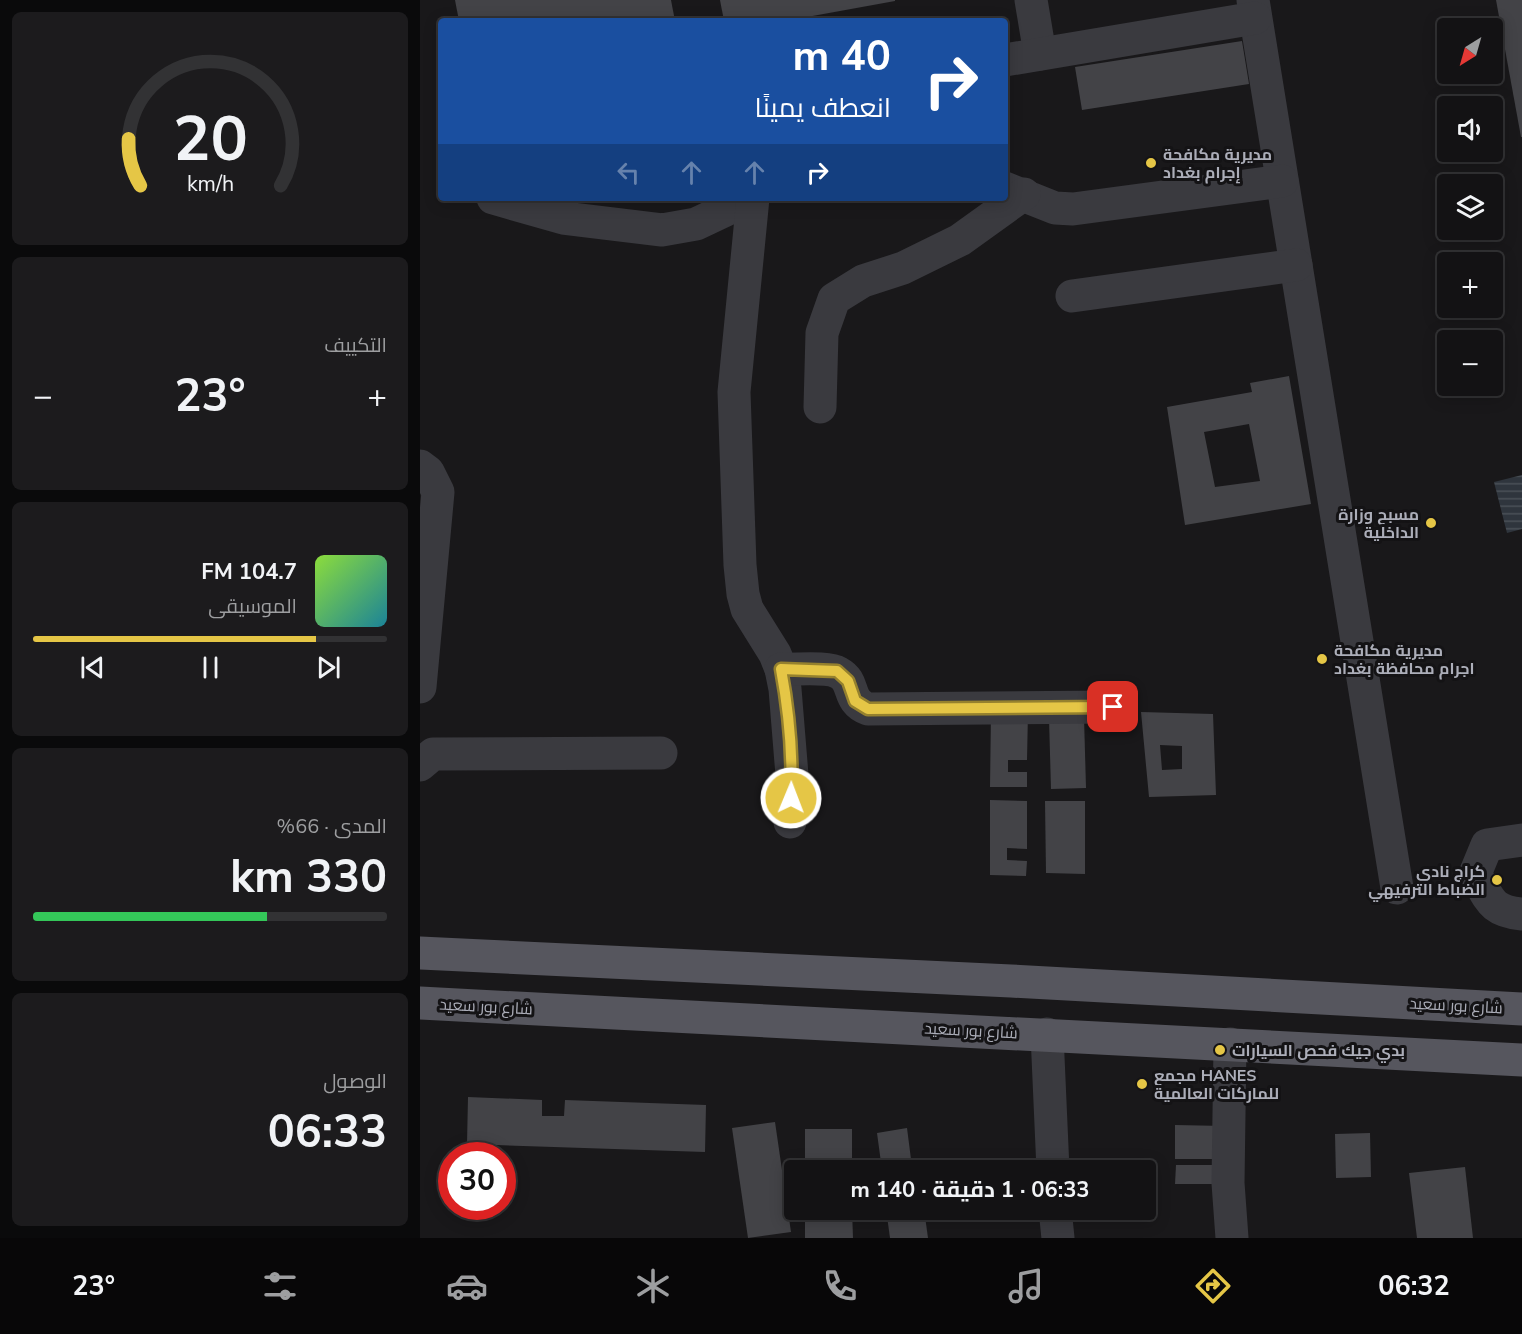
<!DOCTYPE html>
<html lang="ar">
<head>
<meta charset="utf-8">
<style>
  :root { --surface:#131214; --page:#1c1b1d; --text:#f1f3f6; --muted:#9d9ea0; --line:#323234; --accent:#e5c646 }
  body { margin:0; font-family:"Nunito Sans",Cairo,sans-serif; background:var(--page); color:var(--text); direction:rtl; height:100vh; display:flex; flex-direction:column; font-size:22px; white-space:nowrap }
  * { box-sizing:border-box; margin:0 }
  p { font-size:20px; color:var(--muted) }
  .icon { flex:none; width:33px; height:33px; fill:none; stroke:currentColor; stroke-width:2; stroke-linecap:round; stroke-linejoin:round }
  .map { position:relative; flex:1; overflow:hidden; direction:ltr }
  .sheet { display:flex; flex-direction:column; gap:12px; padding:12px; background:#0a0a0b; width:420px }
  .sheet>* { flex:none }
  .banner { position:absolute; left:18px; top:18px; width:570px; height:183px; border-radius:6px; box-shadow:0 3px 15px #0003,0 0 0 2px var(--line); direction:rtl; background:#1a4fa0; color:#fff; overflow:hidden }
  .needle { width:39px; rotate:217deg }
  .fabs { position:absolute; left:1017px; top:18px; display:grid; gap:12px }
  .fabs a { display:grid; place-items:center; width:66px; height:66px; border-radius:6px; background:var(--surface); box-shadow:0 3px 15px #0003,0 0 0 2px var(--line); font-size:30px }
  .speed { position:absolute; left:18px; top:1142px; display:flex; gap:12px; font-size:30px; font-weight:700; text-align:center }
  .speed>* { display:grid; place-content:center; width:78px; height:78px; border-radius:50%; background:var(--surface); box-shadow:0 3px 15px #0003,0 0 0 2px var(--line); line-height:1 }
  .speed .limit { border:9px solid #d22; background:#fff; color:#111 }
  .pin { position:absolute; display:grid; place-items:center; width:51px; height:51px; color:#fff; margin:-26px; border-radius:12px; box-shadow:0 3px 9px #0006 }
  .me { position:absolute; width:66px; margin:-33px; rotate:1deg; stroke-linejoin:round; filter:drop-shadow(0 0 4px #0008) }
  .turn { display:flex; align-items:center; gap:21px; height:126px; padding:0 18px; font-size:27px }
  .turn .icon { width:78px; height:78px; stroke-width:2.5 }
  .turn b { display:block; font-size:42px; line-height:51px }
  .lanes { display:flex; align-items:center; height:57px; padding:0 18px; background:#0003; justify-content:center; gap:30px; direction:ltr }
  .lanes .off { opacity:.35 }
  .big { font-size:45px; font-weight:700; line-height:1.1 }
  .sheet .card { flex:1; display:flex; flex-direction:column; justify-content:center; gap:9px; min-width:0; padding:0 21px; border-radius:9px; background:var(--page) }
  .sheet .dial { align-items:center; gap:0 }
  .dial svg { height:156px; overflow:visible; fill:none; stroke:var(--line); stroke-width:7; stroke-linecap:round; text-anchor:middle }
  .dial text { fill:var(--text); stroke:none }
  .song { display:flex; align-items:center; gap:18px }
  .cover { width:72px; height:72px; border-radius:9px; background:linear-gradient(135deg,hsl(90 70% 55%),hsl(190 70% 35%)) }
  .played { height:6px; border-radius:3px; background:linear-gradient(90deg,var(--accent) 80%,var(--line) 80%) }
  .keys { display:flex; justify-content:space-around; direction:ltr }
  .heat { display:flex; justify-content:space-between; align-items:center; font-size:33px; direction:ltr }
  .charge { height:9px; border-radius:4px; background:linear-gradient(90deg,#34c759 66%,var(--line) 0) }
  .trip { position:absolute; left:364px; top:1160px; width:372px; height:60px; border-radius:6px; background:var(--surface); box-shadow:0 3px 15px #0003,0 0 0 2px var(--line); font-weight:700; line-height:60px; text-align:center; direction:rtl }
  .dock { display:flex; height:96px; justify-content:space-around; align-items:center; background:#080708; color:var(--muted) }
  .dock .icon { width:42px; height:42px }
  .dock .on { color:var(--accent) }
  .dock b { font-size:27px; color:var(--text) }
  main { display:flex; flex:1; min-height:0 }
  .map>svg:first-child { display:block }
  .water { fill:url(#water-rules) }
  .building { fill:#434347; fill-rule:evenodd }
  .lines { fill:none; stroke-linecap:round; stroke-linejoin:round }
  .minor { stroke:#3a3a3f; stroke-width:33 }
  .major { stroke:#56565e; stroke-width:33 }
  .route-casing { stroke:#95812e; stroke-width:15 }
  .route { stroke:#e5c646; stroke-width:10 }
  .poi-dot { fill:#e5c646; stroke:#141315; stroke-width:2 }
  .labels { text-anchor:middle; stroke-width:6; stroke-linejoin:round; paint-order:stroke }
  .poi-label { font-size:16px; font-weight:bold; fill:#acaeb9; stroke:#141315; text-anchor:start }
  .street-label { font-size:16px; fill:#acaeb9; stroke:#141315 }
</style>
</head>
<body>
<main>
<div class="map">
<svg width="1102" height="1238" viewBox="0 0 1102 1238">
  <defs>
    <pattern id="water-rules" width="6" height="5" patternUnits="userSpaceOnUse" patternTransform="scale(1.5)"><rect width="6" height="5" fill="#2f353d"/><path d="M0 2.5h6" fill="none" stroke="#4a5057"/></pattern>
  </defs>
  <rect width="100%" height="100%" fill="#19181a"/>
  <path class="water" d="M1102 475V529L1087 533 1074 482Z"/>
  <g class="building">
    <path d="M35 0H251L255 21H39Z"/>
    <path d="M300 0H475V1L365 21H304Z"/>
    <path d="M1076 0H1102V137H1101Z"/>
    <path d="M822 41 829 84 662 110 655 67Z"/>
    <path d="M869 376 891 504 765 525 747 407 832 392 830 383ZM829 424 840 481 795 487 784 432Z"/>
    <path d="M571 712H608L607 760H588V772H607V787H570Z"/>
    <path d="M721 712 793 714 796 795 729 797ZM740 745 762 746V769L742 770Z"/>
    <path d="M664 717 666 788 631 789 629 718Z"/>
    <path d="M570 800 607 801V849L587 848V860L607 861 606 876 570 875Z"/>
    <path d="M625 801H665V874L626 873Z"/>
    <path d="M48 1097 122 1100V1116H144L145 1100 286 1105 285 1152 47 1144Z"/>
    <path d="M355 1122 371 1232 328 1238 312 1128Z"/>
    <path d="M755 1125 805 1126V1159H755Z"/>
    <path d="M487 1128 492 1167 498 1166 499 1170H462L457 1133Z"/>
    <rect x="385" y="1129" width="47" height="41"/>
    <path d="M950 1133 951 1177 916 1178 915 1134Z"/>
    <path d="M756 1165H802L801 1184H755Z"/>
    <path d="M1045 1167 1053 1238H997L989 1173Z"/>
    <path d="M385 1209H432L433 1238H385Z"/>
    <path d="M466 1209H504L508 1238H470Z"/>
  </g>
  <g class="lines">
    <g class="minor">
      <path d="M611 0 620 54"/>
      <path d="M833 0 977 888"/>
      <path d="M585 60 835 18"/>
      <path d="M585 188 635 208 653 209 862 181"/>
      <path d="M73 198 143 218 242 230 276 224 331 198"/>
      <path d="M333 198 314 392 320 565 323 594 327 609 355 654 361 669 365 689 372 775 370 822"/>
      <path d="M652 296 876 265"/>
      <path d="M400 407 402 333 414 299 443 281 483 268 540 240 604 194"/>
      <path d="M0 466 8 472 18 492 0 687"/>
      <path d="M361 669C375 670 407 666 419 673 436 682 426 701 448 709L693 707"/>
      <path d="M0 765 13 754 241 753"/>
      <path d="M1102 840 1067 845 1055 874C1070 899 1070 911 1102 914"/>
      <path d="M627 1034 633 1170"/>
      <path d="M810 1044 808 1183 812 1238"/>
      <path d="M635 1209 638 1238"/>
    </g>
    <g class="major">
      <path d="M0 953 591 981 1102 1009"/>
      <path d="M0 1003 1102 1060"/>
    </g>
  </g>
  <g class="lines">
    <g class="route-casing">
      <path id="route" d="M371 798C373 755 369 712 361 669L417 671 428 681 435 701 448 709 693 707"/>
    </g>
    <use href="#route" class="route"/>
  </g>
  <g class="poi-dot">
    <circle cx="731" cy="163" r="6"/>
    <circle cx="1011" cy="523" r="6"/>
    <circle cx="902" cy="659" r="6"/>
    <circle cx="1077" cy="880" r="6"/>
    <circle cx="800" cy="1050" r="6"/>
    <circle cx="722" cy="1084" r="6"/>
  </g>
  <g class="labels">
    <g class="poi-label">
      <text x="743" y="160">مديرية مكافحة<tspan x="743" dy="18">إجرام بغداد</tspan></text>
      <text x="999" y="520" text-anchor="end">مسبح وزارة<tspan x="999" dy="18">الداخلية</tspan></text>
      <text x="914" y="656">مديرية مكافحة<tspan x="914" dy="18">اجرام محافظة بغداد</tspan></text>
      <text x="1065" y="877" text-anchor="end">كراج نادي<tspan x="1065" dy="18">الضباط الترفيهي</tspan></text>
      <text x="812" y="1056">بدي جيك فحص السيارات</text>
      <text x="734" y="1081">مجمع HANES<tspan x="734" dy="18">للماركات العالمية</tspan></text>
    </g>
    <g class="street-label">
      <text transform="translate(1036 1005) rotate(3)" y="6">شارع بور سعيد</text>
      <text transform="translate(66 1006) rotate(3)" y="6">شارع بور سعيد</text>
      <text transform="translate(551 1030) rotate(3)" y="6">شارع بور سعيد</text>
    </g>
  </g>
</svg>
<div class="fabs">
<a><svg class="needle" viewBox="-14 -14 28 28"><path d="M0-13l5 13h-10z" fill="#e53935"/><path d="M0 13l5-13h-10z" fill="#9d9ea0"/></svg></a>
<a><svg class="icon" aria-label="sound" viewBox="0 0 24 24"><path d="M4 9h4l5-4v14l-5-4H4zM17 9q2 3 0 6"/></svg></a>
<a><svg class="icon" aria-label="layers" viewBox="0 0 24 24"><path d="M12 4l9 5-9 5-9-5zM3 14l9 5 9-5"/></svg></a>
<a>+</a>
<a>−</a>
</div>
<div class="speed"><div class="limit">30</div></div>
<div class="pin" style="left:693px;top:707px;background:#d93025"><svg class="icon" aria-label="arrive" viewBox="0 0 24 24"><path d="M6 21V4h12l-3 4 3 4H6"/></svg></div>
<svg class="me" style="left:371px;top:798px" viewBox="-20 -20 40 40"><circle r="17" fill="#e5c646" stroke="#fff" stroke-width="3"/><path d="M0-11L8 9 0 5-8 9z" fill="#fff"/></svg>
<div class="trip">06:33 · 1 دقيقة · 140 m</div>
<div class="banner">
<div class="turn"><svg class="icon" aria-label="right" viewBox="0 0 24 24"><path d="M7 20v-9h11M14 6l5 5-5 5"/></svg><div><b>40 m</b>انعطف يمينًا</div></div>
<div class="lanes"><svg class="icon off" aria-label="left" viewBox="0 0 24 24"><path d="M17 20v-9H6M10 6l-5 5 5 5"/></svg><svg class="icon off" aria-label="ahead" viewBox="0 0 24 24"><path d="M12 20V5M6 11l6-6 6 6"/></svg><svg class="icon off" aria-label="ahead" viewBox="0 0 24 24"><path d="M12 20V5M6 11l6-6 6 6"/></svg><svg class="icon" aria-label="right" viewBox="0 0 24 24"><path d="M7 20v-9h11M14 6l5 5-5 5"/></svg></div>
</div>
</div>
<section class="sheet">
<div class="card dial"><svg viewBox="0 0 100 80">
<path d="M14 69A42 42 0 1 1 86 69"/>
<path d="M14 69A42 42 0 0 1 8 45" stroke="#e5c646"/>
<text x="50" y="56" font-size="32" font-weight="700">20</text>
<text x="50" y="72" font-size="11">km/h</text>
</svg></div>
<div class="card"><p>التكييف</p>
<div class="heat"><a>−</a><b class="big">23°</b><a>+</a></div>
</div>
<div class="card">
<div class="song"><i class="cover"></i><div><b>104.7 FM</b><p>الموسيقى</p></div></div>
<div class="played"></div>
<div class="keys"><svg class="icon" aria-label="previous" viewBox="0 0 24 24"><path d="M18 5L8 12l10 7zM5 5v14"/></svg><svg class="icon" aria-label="pause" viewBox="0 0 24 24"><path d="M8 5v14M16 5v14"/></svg><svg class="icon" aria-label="next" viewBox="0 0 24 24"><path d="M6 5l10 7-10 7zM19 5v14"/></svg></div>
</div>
<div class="card"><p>المدى · 66%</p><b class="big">330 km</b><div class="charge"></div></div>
<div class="card"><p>الوصول</p><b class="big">06:33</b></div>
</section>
</main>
<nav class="dock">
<b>06:32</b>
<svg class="icon on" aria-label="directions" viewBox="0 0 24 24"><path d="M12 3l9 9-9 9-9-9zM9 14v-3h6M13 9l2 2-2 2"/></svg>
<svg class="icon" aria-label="music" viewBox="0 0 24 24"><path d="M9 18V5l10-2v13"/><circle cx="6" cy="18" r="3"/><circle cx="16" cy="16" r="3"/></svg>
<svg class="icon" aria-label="phone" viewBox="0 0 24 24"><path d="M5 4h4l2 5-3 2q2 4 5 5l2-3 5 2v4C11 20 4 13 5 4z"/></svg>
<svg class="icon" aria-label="climate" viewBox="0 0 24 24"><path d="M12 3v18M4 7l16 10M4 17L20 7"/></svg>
<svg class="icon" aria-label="car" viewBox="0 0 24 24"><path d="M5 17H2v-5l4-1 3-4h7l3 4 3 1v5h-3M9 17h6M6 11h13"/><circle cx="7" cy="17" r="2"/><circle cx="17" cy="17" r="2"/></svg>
<svg class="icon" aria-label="filters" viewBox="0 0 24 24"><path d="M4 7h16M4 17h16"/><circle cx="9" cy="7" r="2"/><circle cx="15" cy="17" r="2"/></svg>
<b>23°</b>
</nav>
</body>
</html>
